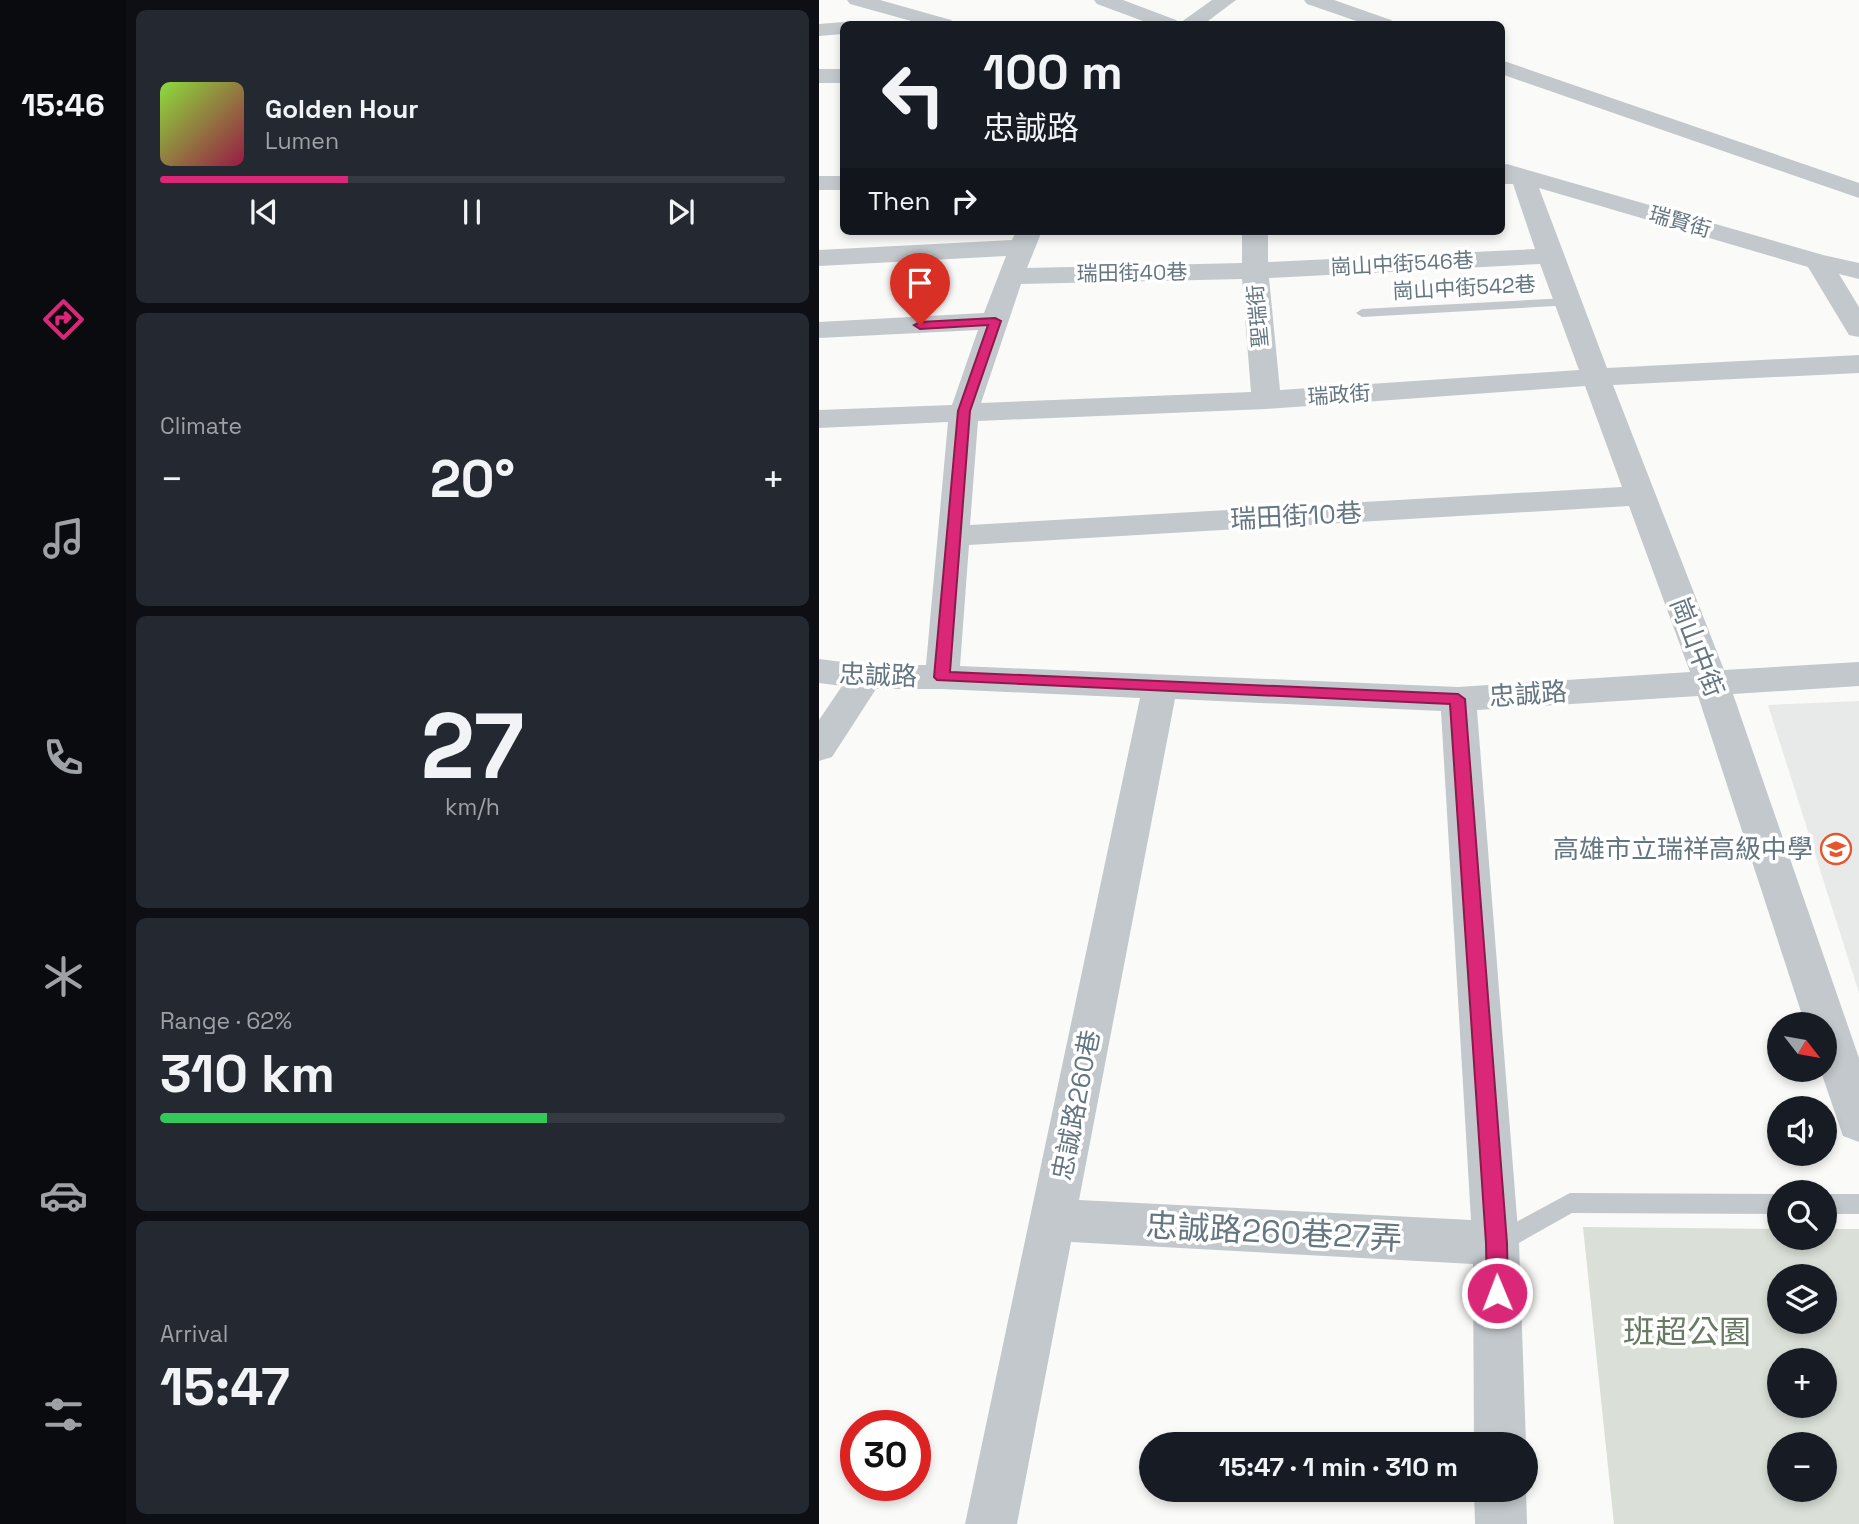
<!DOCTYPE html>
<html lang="en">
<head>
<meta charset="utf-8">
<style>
  :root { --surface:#171b24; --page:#242831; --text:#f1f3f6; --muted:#9ea1a6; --line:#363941; --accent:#db2777 }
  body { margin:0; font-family:"Space Grotesk","Noto Sans TC",sans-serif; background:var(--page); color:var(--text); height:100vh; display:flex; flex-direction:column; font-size:26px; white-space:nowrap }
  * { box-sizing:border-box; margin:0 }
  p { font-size:23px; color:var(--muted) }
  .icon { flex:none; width:38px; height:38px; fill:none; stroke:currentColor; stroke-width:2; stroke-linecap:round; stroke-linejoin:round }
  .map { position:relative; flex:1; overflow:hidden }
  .sheet { display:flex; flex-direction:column; gap:10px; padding:10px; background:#0d0f14; width:693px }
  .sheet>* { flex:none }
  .hud { position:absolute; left:21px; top:21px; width:665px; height:214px; border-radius:10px; box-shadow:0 4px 10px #0003; background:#171b24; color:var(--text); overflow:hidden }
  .needle { width:46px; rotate:121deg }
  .buttons { position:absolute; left:948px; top:1012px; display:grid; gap:14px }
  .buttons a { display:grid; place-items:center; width:70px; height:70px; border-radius:50%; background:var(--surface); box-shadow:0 4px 10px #0003; font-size:35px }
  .speed { position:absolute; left:21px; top:1410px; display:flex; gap:14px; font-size:35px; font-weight:700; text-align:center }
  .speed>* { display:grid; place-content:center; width:91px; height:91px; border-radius:50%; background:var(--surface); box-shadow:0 4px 10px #0003; line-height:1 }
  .speed .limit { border:10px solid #d22; background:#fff; color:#111 }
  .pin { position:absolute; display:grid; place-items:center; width:60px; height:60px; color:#fff; margin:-72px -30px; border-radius:50% 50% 50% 0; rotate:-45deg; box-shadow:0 0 7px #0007 }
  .pin .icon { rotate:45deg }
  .me { position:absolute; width:77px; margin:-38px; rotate:359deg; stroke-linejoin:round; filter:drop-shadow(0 0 5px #0008) }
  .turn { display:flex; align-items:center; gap:24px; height:147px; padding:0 28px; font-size:32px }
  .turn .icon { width:91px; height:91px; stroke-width:2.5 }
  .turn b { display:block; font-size:49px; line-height:60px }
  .then { display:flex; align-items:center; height:66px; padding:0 28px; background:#0003; gap:14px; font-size:26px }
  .big { font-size:52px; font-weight:800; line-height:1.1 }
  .sheet .card { flex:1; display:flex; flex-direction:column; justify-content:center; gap:10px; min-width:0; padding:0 24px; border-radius:10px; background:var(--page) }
  .sheet .dial { align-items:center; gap:0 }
  .dial b { font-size:91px; line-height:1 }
  .song { display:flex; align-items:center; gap:21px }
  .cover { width:84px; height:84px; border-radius:10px; background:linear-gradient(135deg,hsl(90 70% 55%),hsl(340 70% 35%)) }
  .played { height:7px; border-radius:4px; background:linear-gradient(90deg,var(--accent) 30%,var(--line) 30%) }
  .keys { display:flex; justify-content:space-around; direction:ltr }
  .heat { display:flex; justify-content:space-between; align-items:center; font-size:38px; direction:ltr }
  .charge { height:10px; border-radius:5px; background:linear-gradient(90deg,#34c759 62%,var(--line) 0) }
  .trip { position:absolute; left:320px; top:1432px; width:399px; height:70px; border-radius:35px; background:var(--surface); box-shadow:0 4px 10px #0003; font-weight:800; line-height:70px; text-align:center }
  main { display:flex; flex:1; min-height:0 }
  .menu { display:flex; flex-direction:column; width:126px; justify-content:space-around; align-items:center; background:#090b0e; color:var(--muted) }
  .menu .icon { width:49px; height:49px }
  .menu .active { color:var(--accent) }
  .menu b { font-size:32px; color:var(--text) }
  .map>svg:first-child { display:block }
  .built { fill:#e8e9e9 }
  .green { fill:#dadfd7; fill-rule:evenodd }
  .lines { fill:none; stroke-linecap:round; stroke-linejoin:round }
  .lane { fill:#c3c8cc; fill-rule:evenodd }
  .street { fill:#c3c8cc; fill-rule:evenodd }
  .route { fill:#db2777; stroke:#8e194d; stroke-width:2 }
  .labels { text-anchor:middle; stroke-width:7; stroke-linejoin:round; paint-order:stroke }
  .far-street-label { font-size:21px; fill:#657683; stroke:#fff }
  .street-label { font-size:26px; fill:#657683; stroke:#fff }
  .poi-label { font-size:26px; fill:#657683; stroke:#fff; text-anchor:end }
  .near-street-label { font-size:32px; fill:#657683; stroke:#fff }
  .near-park-label { font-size:32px; fill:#687a64; stroke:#fff }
</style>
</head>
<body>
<main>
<nav class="menu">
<b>15:46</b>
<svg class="icon active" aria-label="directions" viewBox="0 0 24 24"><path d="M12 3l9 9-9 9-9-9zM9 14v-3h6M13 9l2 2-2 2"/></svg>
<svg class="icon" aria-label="music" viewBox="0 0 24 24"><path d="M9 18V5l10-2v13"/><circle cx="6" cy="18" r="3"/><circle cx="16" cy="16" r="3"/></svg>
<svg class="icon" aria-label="phone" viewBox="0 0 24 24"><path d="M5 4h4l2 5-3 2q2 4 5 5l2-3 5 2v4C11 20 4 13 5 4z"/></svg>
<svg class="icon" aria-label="climate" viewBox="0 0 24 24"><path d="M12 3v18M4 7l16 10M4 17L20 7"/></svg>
<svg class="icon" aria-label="car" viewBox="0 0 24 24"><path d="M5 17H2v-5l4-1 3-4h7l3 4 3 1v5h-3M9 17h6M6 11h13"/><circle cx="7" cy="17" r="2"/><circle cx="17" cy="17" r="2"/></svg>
<svg class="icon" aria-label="filters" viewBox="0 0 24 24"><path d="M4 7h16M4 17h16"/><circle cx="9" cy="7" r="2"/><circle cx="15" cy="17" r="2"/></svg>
</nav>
<section class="sheet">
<div class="card">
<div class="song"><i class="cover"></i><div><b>Golden Hour</b><p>Lumen</p></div></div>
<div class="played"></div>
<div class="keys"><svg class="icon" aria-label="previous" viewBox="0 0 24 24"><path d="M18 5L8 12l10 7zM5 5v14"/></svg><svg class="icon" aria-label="pause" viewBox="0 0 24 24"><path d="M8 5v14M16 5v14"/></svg><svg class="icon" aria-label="next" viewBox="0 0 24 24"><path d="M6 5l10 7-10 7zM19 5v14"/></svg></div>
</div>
<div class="card"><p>Climate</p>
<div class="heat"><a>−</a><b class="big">20°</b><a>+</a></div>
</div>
<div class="card dial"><b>27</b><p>km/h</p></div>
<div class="card"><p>Range · 62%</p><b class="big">310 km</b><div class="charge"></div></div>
<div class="card"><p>Arrival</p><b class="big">15:47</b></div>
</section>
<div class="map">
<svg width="1040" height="1524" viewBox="0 0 1040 1524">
  <rect width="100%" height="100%" fill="#fafaf8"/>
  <path class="built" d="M1040 701V993L949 705Z"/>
  <path class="green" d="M764 1227 961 1229V1237H1006V1229H1040V1524H795ZM961 1276H1006V1321H961ZM961 1360H1006V1405H961ZM961 1444H1006V1489H961Z"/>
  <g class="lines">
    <g class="lane">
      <path d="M748 298 754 302 753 305 543 317 537 313 543 309Z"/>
      <path d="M751 1193 961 1194V1214L753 1213 689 1249 681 1252 673 1249 670 1242 673 1235Z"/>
      <rect x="1006" y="1194" width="34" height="20"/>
    </g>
    <g class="street">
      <path d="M28 0H61L132 20 136 24H103L31 4Z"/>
      <path d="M275 0H304L357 20 361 24H332L278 4Z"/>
      <path d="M393 0H417L385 24H362L365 20Z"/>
      <path d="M485 0H515L572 20 576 24H546L488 4Z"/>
      <path d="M24 22 32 24H24V34L0 36V24Z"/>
      <path d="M682 60 1040 183V198L682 74Z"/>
      <rect x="0" y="69" width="24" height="14"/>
      <path d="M688 164 1004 255 1040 263V279L1020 274 1040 307V337L1030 335 989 267 720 188 788 368 1040 355V373L794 385 905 670 1040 662V686L914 694 1040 1058V1142L1024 1136 1001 1069H1006V1024H986L879 696 658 710 700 1243 707 1444H655L654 1264 252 1242 198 1524H146L321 698 123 689H57L13 757 0 761V720L23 686 0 683V659L47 665H107L129 422 0 428V410L133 405 159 330 0 338V322L165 313 187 256 0 266V250L193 240 197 231H223L208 268 423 263V231H449V262L716 249 694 184H682V165ZM721 264 760 370 461 390 450 278ZM423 279 432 392 162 403 202 284ZM766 386 803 487 151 525 159 421 447 409ZM810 506 871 672 639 687 141 666 150 545ZM356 699 622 711 652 1220 260 1200Z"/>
      <rect x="0" y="176" width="24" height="14"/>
      <path d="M655 1489H707L708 1524H656Z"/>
    </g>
  </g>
  <path class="route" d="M176 318 182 321 151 411 131 672 639 694 646 699 688 1243 689 1293 686 1300 678 1303 671 1300 668 1293 667 1243 631 704 118 680 115 677 139 411 169 325 101 329 95 325 101 322Z"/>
  <defs>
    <g id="school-ring" transform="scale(1.575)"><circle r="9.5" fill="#fff" stroke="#e4572e" stroke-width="1.5"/><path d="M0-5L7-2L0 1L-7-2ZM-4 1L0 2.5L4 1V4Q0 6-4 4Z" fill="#e4572e"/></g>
  </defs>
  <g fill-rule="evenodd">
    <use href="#school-ring" x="1017" y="849"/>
  </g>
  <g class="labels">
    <g class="far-street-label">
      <text transform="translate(861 222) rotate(16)" y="7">瑞賢街</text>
      <text transform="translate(583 264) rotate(-3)" y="7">崗山中街546巷</text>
      <text transform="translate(313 273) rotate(-1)" y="7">瑞田街40巷</text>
      <text transform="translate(645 288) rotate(-3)" y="7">崗山中街542巷</text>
      <text transform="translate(439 316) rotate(-95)" y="7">聖瑞街</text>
      <text transform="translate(520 395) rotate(-4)" y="7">瑞政街</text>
    </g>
    <g class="street-label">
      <text transform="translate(477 516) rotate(-3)" y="9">瑞田街10巷</text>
      <text transform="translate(878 647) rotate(69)" y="9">崗山中街</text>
      <text transform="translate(59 675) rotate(2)" y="9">忠誠路</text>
      <text transform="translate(709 694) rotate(-4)" y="9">忠誠路</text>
      <text transform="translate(257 1105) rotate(-79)" y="9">忠誠路260巷</text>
    </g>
    <g class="poi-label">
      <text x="994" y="858">高雄市立瑞祥高級中學</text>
    </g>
    <g class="near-street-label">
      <text transform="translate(455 1232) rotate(3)" y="11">忠誠路260巷27弄</text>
    </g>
    <g class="near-park-label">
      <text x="868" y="1343">班超公園</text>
    </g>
  </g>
</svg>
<div class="buttons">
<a><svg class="needle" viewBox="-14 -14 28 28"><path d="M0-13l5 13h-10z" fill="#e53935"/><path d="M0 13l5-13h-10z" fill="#9ea1a6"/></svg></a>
<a><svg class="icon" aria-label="sound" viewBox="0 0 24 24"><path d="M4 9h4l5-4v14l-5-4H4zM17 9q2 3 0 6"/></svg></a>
<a><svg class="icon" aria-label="search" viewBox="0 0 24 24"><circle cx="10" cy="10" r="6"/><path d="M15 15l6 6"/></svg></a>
<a><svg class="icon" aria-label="layers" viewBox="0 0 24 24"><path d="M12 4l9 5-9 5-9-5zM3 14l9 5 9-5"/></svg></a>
<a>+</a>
<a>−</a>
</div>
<div class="speed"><div class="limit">30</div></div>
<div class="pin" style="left:101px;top:325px;background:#d93025"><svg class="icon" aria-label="arrive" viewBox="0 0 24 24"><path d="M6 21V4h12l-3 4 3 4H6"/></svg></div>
<svg class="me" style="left:678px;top:1293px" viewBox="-20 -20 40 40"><circle r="17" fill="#db2777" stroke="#fff" stroke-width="3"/><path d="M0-11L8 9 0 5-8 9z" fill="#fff"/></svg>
<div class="trip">15:47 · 1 min · 310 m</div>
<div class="hud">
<div class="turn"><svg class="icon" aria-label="left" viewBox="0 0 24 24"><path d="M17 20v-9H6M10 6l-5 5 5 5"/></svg><div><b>100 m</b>忠誠路</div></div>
<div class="then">Then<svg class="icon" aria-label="right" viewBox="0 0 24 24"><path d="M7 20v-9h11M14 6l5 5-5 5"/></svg></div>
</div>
</div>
</main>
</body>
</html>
